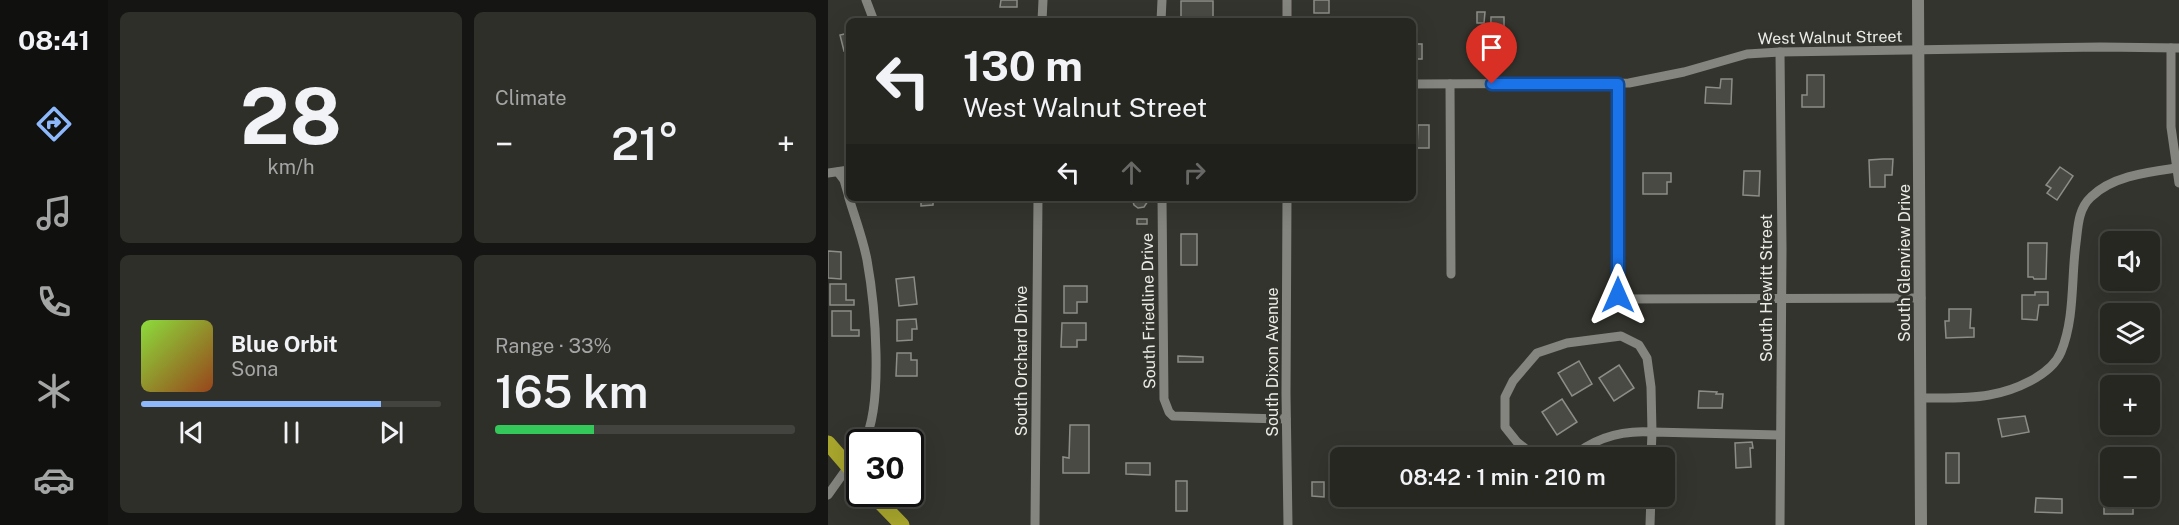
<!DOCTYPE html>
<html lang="en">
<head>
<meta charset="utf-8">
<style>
  :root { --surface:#272722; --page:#2f2f2a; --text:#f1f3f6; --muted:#a4a5a5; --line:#434440; --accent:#8db9fc }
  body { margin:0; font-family:"Public Sans",sans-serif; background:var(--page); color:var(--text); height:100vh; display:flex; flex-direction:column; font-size:22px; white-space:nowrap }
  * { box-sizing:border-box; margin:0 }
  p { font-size:20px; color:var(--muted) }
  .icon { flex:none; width:33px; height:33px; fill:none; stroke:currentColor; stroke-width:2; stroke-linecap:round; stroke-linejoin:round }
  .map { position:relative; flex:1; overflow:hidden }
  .details { display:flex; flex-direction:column; gap:12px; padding:12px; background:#151513; width:720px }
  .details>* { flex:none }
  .hud { position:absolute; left:18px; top:18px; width:570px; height:183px; border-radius:9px; box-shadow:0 6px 24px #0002,0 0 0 2px var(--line); background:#272722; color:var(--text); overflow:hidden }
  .fabs { position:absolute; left:1272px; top:231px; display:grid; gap:12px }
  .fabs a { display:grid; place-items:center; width:60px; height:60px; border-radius:9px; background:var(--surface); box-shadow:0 6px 24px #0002,0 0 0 2px var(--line); font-size:30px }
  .speed { position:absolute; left:18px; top:429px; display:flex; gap:12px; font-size:30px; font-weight:700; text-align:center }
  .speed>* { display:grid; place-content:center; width:78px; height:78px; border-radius:50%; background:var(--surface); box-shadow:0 6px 24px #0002,0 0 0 2px var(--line); line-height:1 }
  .speed .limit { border:3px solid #111; border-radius:9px; background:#fff; color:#111 }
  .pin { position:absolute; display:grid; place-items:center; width:51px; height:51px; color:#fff; margin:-62px -26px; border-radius:50% 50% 50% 0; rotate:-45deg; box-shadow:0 0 6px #0007 }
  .pin .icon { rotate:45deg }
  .me { position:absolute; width:66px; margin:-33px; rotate:0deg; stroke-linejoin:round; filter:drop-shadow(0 0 4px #0008) }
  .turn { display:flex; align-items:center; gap:21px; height:126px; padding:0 18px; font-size:27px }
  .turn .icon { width:78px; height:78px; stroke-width:2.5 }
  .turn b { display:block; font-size:42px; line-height:51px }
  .lanes { display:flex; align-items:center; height:57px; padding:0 18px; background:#0003; justify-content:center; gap:30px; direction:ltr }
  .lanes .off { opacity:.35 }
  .big { font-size:45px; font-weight:600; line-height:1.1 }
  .details .card { flex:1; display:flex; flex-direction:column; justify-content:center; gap:9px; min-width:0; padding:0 21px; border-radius:9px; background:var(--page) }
  .details .dial { align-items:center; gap:0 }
  .dial b { font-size:78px; line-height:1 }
  .song { display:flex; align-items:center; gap:18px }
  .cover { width:72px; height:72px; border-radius:9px; background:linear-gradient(135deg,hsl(90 70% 55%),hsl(20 70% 35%)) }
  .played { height:6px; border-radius:3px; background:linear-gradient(90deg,var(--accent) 80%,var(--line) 80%) }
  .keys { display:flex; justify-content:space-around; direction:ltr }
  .heat { display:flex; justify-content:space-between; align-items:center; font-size:33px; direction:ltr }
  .charge { height:9px; border-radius:4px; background:linear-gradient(90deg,#34c759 33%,var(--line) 0) }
  .details .tiles { flex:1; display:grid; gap:12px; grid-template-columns:repeat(2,1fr) }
  .trip { position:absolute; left:502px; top:447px; width:345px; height:60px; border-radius:9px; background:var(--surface); box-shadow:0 6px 24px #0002,0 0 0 2px var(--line); font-weight:600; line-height:60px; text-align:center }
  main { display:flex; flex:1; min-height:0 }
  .menu { display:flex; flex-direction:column; width:108px; justify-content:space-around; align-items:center; background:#10100e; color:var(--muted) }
  .menu .icon { width:42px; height:42px }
  .menu .selected { color:var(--accent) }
  .menu b { font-size:27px; color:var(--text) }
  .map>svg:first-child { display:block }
  .building { fill:#4a4a44; stroke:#8c8d86; stroke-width:1.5 }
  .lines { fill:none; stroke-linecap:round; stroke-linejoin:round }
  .minor { stroke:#85857f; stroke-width:9 }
  .tertiary { stroke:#85857f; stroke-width:12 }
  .trunk { stroke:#a8a62c; stroke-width:15 }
  .route-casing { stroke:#114b97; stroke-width:15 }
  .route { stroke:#1a73e8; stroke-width:10 }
  .labels { text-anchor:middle; stroke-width:6; stroke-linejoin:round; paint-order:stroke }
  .street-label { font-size:16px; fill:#ebebe8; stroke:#34342e }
</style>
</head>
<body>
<main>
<nav class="menu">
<b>08:41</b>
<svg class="icon selected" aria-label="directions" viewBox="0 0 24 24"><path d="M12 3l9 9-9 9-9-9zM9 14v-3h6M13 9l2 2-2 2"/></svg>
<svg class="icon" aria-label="music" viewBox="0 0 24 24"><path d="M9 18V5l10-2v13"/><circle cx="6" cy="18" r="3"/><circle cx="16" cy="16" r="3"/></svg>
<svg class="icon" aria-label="phone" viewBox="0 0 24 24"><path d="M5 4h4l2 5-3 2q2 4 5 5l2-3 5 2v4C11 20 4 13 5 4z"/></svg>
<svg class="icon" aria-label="climate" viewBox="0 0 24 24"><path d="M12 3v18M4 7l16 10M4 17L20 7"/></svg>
<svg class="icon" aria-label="car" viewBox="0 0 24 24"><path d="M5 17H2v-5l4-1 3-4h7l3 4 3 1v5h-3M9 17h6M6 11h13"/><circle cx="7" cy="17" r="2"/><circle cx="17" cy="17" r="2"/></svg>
</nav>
<section class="details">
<div class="tiles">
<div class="card dial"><b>28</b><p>km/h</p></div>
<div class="card"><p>Climate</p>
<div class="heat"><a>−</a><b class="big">21°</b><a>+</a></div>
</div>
<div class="card">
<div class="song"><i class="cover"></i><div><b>Blue Orbit</b><p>Sona</p></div></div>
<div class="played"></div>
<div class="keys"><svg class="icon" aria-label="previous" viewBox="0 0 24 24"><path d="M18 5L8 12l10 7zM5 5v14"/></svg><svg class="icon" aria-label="pause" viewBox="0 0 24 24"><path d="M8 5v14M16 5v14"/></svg><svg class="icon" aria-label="next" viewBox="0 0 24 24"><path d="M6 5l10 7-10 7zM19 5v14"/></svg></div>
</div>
<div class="card"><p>Range · 33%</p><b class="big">165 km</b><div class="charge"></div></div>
</div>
</section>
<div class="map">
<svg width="1351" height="525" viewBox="0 0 1351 525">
  <rect width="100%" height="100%" fill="#34342e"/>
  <g class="building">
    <path d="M173 0H189V7H172Z"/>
    <rect x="486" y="0" width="15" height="13"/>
    <rect x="353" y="1" width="32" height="17"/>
    <path d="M649 12H657L656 23H649Z"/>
    <path d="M663 17H676V41H683V57L662 56Z"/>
    <path d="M21 33V49L16 51 12 35Z"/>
    <rect x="585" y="44" width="9" height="15"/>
    <path d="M979 75H996V107H974V95H979Z"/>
    <path d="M893 79H904L903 104 877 103 878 87 892 88Z"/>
    <path d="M590 125H601V148H589Z"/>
    <path d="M1055 159H1065L1064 175H1057V187H1042L1041 160Z"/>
    <path d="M1232 167 1245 176 1229 200 1219 193 1223 188 1218 185Z"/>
    <path d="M916 171H932L931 196 915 195Z"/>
    <path d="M815 173H843V182H839V194H815Z"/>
    <path d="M93 198H105V205L93 206Z"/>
    <path d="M304 198H320V201L316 207 310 208 306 205Z"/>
    <rect x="309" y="219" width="10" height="5"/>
    <rect x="353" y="234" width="16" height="31"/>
    <path d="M1200 243H1219L1218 279H1206L1205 277H1200Z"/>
    <path d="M0 251 13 252V279L0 278Z"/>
    <path d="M86 277 89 304 71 306 68 279Z"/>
    <path d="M2 284H18V300H26V305H2Z"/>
    <path d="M236 286H259V302H249V313H236Z"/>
    <path d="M1207 292H1220V305H1211L1209 320 1194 319V295H1207Z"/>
    <path d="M1121 309H1143L1142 328H1146V337L1118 338 1117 321H1121Z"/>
    <path d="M4 311H23V330H31V336H4Z"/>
    <path d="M88 319 89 329H84V340L69 341V320Z"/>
    <path d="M234 323H258V340H249V347H233Z"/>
    <path d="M69 353H83V360H89V376H68Z"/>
    <path d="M350 356 375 357V362H350Z"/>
    <path d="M751 361 764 384 744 396 730 373Z"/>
    <path d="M791 365 806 388 786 401 771 378Z"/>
    <path d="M871 391 889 392 888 394H895L894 408H870Z"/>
    <path d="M734 399 749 422 729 435 714 412Z"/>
    <path d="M1197 416 1201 432 1174 437 1170 419Z"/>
    <path d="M242 425H261V473H235V457L241 458Z"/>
    <path d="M924 442 925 448H922L923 467 908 468 907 443Z"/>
    <rect x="82" y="447" width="4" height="22"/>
    <rect x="1118" y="453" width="13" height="30"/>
    <path d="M298 463H322V475L298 474Z"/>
    <rect x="348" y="481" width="11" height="30"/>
    <path d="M484 482H496V497L484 496Z"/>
    <path d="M661 496H676L677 502 661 503Z"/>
    <path d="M1208 498 1234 499V513L1207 512Z"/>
    <rect x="1276" y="499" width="29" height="15"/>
  </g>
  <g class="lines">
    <g class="minor">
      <path d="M38 0 46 21"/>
      <path d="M459 0V21"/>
      <path d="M214 21 215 0"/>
      <path d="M333 21 334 0"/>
      <path d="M1343 48V127L1351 183"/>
      <path d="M585 84 801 83 856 72 919 54 952 52 1273 47 1351 48"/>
      <path d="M622 84 623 274"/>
      <path d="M791 84 790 295 792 299 1093 298"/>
      <path d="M10 172 16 180 21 197"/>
      <path d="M0 173 21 170"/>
      <path d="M21 198C27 218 35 239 39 260 47 304 56 404 36 442"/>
      <path d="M334 198 336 399 341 412 345 416 458 419"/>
      <path d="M459 198 458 394 460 525"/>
      <path d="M1093 398C1115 398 1139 399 1161 395 1185 391 1223 376 1233 352 1247 318 1243 279 1248 243 1250 227 1250 209 1263 197 1284 176 1320 172 1348 168"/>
      <path d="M709 458 689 442 677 427V397L685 381 709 353 739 343 793 336 811 345 819 358 823 387 824 432C794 430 766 438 743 458"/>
      <path d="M823 458 824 432 951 435"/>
      <path d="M0 495 32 450"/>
      <path d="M207 525 210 198"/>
      <path d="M822 525 823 496"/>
      <path d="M952 525 954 249 952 52"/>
    </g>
    <path class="tertiary" d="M1090 0 1093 525"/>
    <g class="trunk">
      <path d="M0 443 32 480"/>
      <path d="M44 494 74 525"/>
    </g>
  </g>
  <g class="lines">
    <g class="route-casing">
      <path id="route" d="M664 84H790V295"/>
    </g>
    <use href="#route" class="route"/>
  </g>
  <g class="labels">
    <g class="street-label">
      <text transform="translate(1002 37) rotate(-1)" y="6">West Walnut Street</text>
      <text transform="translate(1076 263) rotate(-90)" y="6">South Glenview Drive</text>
      <text transform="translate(938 288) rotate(-90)" y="6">South Hewitt Street</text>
      <text transform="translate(320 311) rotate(-91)" y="6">South Friedline Drive</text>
      <text transform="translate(193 361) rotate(-90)" y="6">South Orchard Drive</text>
      <text transform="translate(444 362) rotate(-90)" y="6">South Dixon Avenue</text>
    </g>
  </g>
</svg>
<div class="fabs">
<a><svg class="icon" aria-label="sound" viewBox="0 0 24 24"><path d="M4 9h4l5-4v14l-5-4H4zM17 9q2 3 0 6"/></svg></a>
<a><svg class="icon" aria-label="layers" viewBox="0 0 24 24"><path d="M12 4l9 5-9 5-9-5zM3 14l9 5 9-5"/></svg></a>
<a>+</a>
<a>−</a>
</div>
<div class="speed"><div class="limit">30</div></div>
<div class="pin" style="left:664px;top:84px;background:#d93025"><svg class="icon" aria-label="arrive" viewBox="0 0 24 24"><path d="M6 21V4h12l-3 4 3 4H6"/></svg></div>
<svg class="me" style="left:790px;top:295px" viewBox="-20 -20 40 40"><path d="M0-17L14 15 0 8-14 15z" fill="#1a73e8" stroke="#fff" stroke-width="4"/></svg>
<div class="trip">08:42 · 1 min · 210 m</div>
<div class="hud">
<div class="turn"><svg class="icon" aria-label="left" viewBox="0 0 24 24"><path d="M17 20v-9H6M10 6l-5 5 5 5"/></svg><div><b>130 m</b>West Walnut Street</div></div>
<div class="lanes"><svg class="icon" aria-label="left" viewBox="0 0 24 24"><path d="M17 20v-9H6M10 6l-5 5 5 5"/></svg><svg class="icon off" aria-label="ahead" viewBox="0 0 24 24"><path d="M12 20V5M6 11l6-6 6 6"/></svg><svg class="icon off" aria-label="right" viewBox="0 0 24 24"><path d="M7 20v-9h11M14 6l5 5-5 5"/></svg></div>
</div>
</div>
</main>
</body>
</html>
